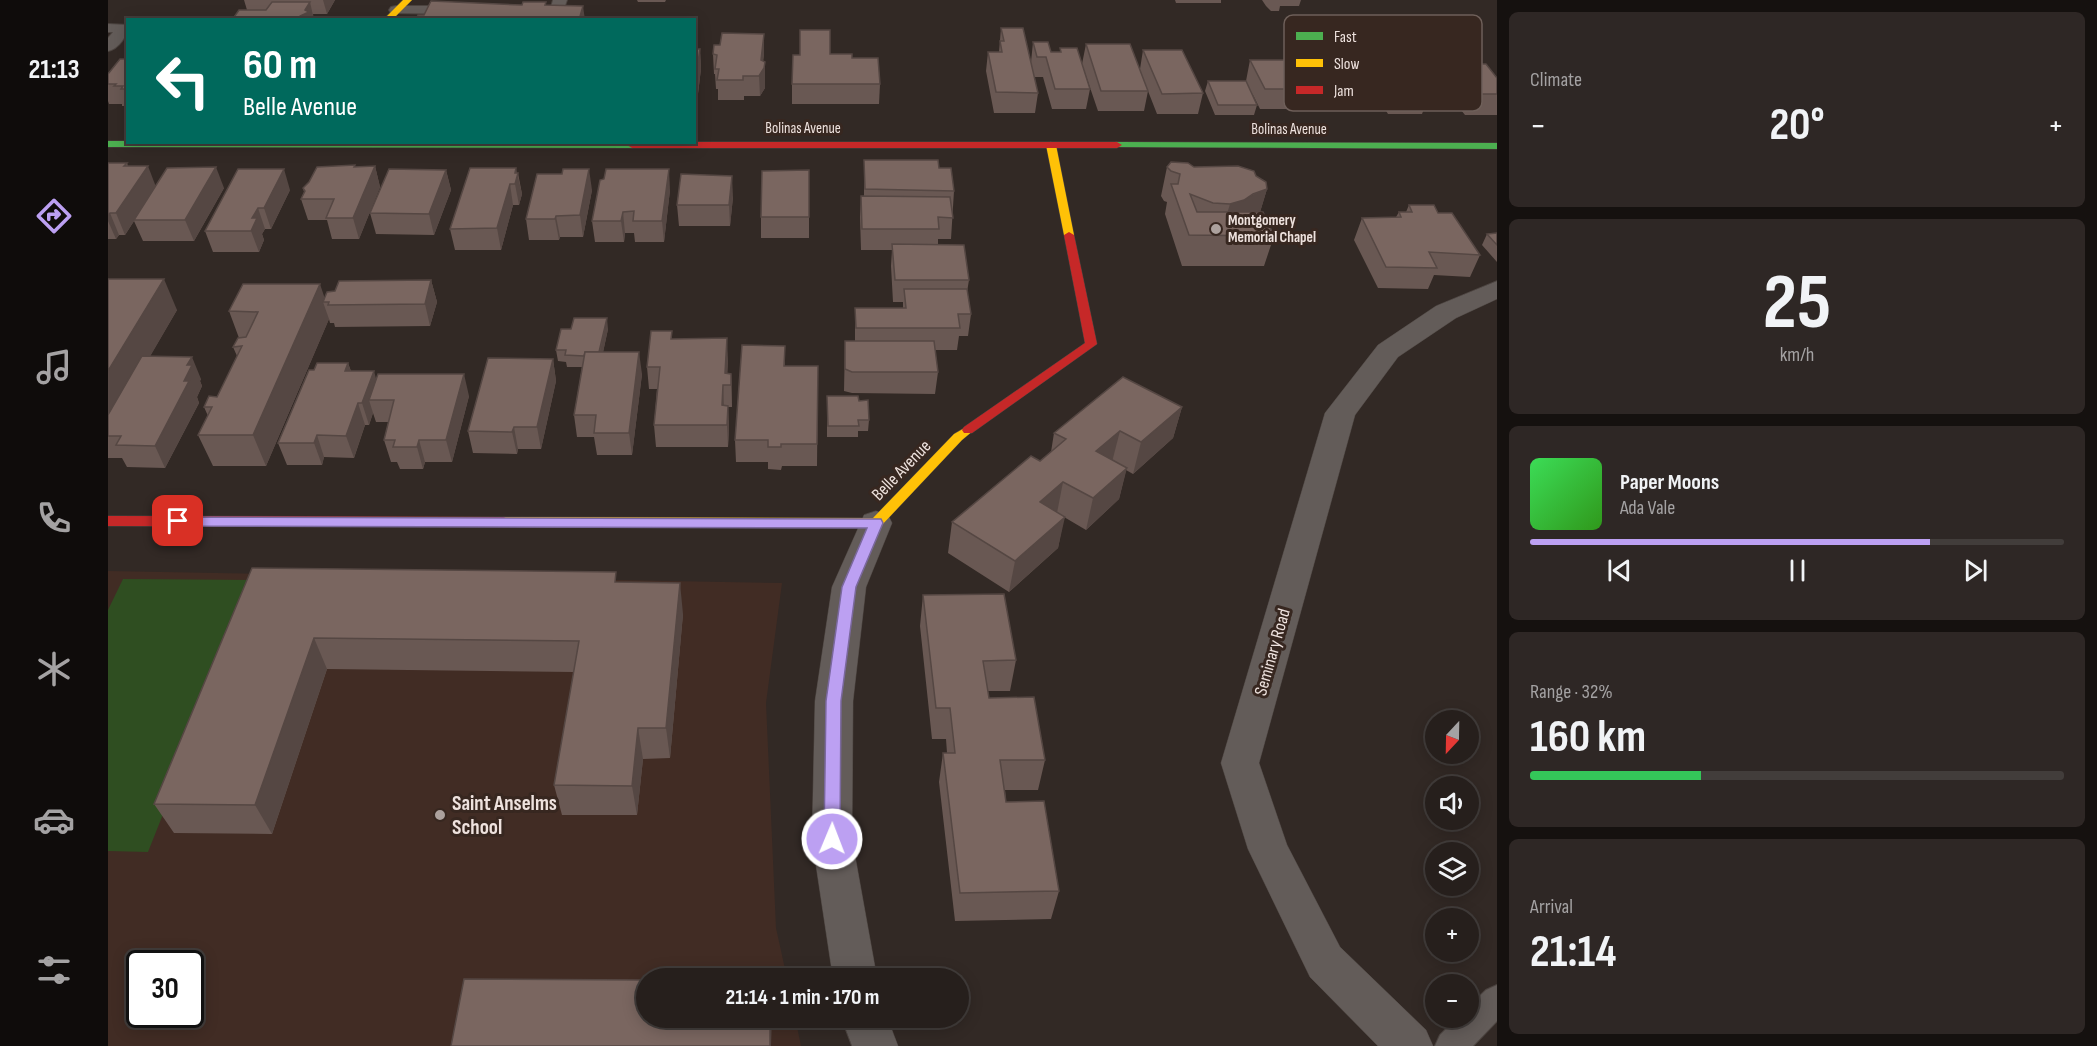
<!DOCTYPE html>
<html lang="en">
<head>
<meta charset="utf-8">
<style>
  :root { --surface:#261f1c; --page:#2e2725; --text:#f1f3f6; --muted:#a4a2a3; --line:#423d3b; --accent:#bca0f2 }
  body { margin:0; font-family:"Sofia Sans Condensed",sans-serif; background:var(--page); color:var(--text); height:100vh; display:flex; flex-direction:column; font-size:22px; white-space:nowrap }
  * { box-sizing:border-box; margin:0 }
  p { font-size:20px; color:var(--muted) }
  .icon { flex:none; width:33px; height:33px; fill:none; stroke:currentColor; stroke-width:2; stroke-linecap:round; stroke-linejoin:round }
  .map { position:relative; flex:1; overflow:hidden }
  .panel { display:flex; flex-direction:column; gap:12px; padding:12px; background:#15110f; width:600px }
  .panel>* { flex:none }
  .hud { position:absolute; left:18px; top:18px; width:570px; height:126px; border-radius:0px; box-shadow:0 3px 15px #0003,0 0 0 2px var(--line); background:#00695c; color:#fff; overflow:hidden }
  .needle { width:39px; rotate:202deg }
  .tools { position:absolute; left:1317px; top:710px; display:grid; gap:12px }
  .tools a { display:grid; place-items:center; width:54px; height:54px; border-radius:50%; background:var(--surface); box-shadow:0 3px 15px #0003,0 0 0 2px var(--line); font-size:30px }
  .speed { position:absolute; left:18px; top:950px; display:flex; gap:12px; font-size:30px; font-weight:700; text-align:center }
  .speed>* { display:grid; place-content:center; width:78px; height:78px; border-radius:50%; background:var(--surface); box-shadow:0 3px 15px #0003,0 0 0 2px var(--line); line-height:1 }
  .speed .limit { border:3px solid #111; border-radius:9px; background:#fff; color:#111 }
  .pin { position:absolute; display:grid; place-items:center; width:51px; height:51px; color:#fff; margin:-26px; border-radius:12px; box-shadow:0 3px 9px #0006 }
  .me { position:absolute; width:66px; margin:-33px; rotate:1deg; stroke-linejoin:round; filter:drop-shadow(0 0 4px #0008) }
  .turn { display:flex; align-items:center; gap:21px; height:126px; padding:0 18px; font-size:27px }
  .turn .icon { width:78px; height:78px; stroke-width:2.5 }
  .turn b { display:block; font-size:42px; line-height:51px }
  .big { font-size:45px; font-weight:700; line-height:1.1 }
  .panel .widget { flex:1; display:flex; flex-direction:column; justify-content:center; gap:9px; min-width:0; padding:0 21px; border-radius:9px; background:var(--page) }
  .panel .dial { align-items:center; gap:0 }
  .dial b { font-size:78px; line-height:1 }
  .song { display:flex; align-items:center; gap:18px }
  .cover { width:72px; height:72px; border-radius:9px; background:linear-gradient(135deg,hsl(130 70% 55%),hsl(110 70% 35%)) }
  .played { height:6px; border-radius:3px; background:linear-gradient(90deg,var(--accent) 75%,var(--line) 75%) }
  .keys { display:flex; justify-content:space-around; direction:ltr }
  .heat { display:flex; justify-content:space-between; align-items:center; font-size:33px; direction:ltr }
  .charge { height:9px; border-radius:4px; background:linear-gradient(90deg,#34c759 32%,var(--line) 0) }
  .trip { position:absolute; left:528px; top:968px; width:333px; height:60px; border-radius:30px; background:var(--surface); box-shadow:0 3px 15px #0003,0 0 0 2px var(--line); font-weight:700; line-height:60px; text-align:center }
  main { display:flex; flex:1; min-height:0 }
  .dock { display:flex; flex-direction:column; width:108px; justify-content:space-around; align-items:center; background:#0f0c0b; color:var(--muted) }
  .dock .icon { width:42px; height:42px }
  .dock .selected { color:var(--accent) }
  .dock b { font-size:27px; color:var(--text) }
  .map>svg:first-child { display:block }
  .built { fill:#412c24; fill-rule:evenodd }
  .green { fill:#2f4e21 }
  .lines { fill:none; stroke-linecap:round; stroke-linejoin:round }
  .lane-casing { stroke:#4c4440; stroke-width:2 }
  .street-casing { stroke:#4c4440; stroke-width:1 }
  .fast-casing { stroke:#4c4440; stroke-width:1 }
  .slow-casing { stroke:#4c4440; stroke-width:1 }
  .jam-casing { stroke:#4c4440; stroke-width:1 }
  .lane { fill:#635c59; fill-rule:evenodd }
  .street { fill:#635c59; fill-rule:evenodd }
  .fast { fill:#4caf50; fill-rule:evenodd }
  .slow { fill:#ffc107; fill-rule:evenodd }
  .jam { fill:#c62828; fill-rule:evenodd }
  .wall { fill:#695853 }
  .shaded-wall { fill:#554743 }
  .building { fill:#7a6660; stroke:#554743; stroke-width:1.5 }
  .route { fill:#bca0f2; stroke:#7a689d; stroke-width:1.5 }
  .poi-dot { fill:#aca19d; stroke:#372720; stroke-width:2 }
  .labels { text-anchor:middle; stroke-width:6; stroke-linejoin:round; paint-order:stroke }
  .far-street-label { font-size:15px; fill:#eee2de; stroke:#372720 }
  .far-poi-label { font-size:15px; font-weight:bold; fill:#eee2de; stroke:#372720; text-anchor:start }
  .street-label { font-size:18px; fill:#eee2de; stroke:#372720 }
  .near-poi-label { font-size:21px; font-weight:bold; fill:#eee2de; stroke:#372720; text-anchor:start }
  .key { fill:#372720; stroke:#6e5f59; stroke-width:1.5 }
  .key-label { font-size:16px; fill:#eee2de }
</style>
</head>
<body>
<main>
<nav class="dock">
<b>21:13</b>
<svg class="icon selected" aria-label="directions" viewBox="0 0 24 24"><path d="M12 3l9 9-9 9-9-9zM9 14v-3h6M13 9l2 2-2 2"/></svg>
<svg class="icon" aria-label="music" viewBox="0 0 24 24"><path d="M9 18V5l10-2v13"/><circle cx="6" cy="18" r="3"/><circle cx="16" cy="16" r="3"/></svg>
<svg class="icon" aria-label="phone" viewBox="0 0 24 24"><path d="M5 4h4l2 5-3 2q2 4 5 5l2-3 5 2v4C11 20 4 13 5 4z"/></svg>
<svg class="icon" aria-label="climate" viewBox="0 0 24 24"><path d="M12 3v18M4 7l16 10M4 17L20 7"/></svg>
<svg class="icon" aria-label="car" viewBox="0 0 24 24"><path d="M5 17H2v-5l4-1 3-4h7l3 4 3 1v5h-3M9 17h6M6 11h13"/><circle cx="7" cy="17" r="2"/><circle cx="17" cy="17" r="2"/></svg>
<svg class="icon" aria-label="filters" viewBox="0 0 24 24"><path d="M4 7h16M4 17h16"/><circle cx="9" cy="7" r="2"/><circle cx="15" cy="17" r="2"/></svg>
</nav>
<div class="map">
<svg width="1389" height="1046" viewBox="0 0 1389 1046">
  <rect width="100%" height="100%" fill="#322925"/>
  <path class="built" d="M0 571 674 583 658 703 668 928 679 978H538V1017H687L693 1046H0ZM32 963H82V1014H32Z"/>
  <path class="green" d="M15 579 148 580 40 852 0 851V610Z"/>
  <g class="lines">
    <g class="lane-casing">
      <g id="lane">
        <path d="M445 0H459L454 14 424 15 417 11 424 7H443Z"/>
        <path d="M288 6H349L356 10 349 14 283 13 281 10 283 7Z"/>
        <path d="M0 24 20 25C20 35 11 49 0 51V38L5 32H0Z"/>
        <path d="M1389 985V1021L1365 1046H1327L1332 1035 1350 1017H1360V1007L1378 990Z"/>
      </g>
    </g>
    <g class="street-casing">
      <g id="street">
        <path d="M1389 281V299L1348 318 1290 357 1247 415 1151 763 1179 845 1232 947 1318 1030 1325 1046H1270L1202 977 1140 849 1113 763 1217 413 1270 345 1328 306Z"/>
        <path d="M768 511 780 515 784 523 758 587 745 701 744 839 769 978H725L704 839 707 701 724 587 756 515Z"/>
        <path d="M733 1017H779L790 1046H744Z"/>
      </g>
    </g>
    <g class="fast-casing">
      <g id="fast">
        <path d="M0 141 526 142 529 145 524 148 0 147Z"/>
        <path d="M1009 142 1389 143V149L1006 147V143Z"/>
      </g>
    </g>
    <g class="slow-casing">
      <g id="slow">
        <path d="M295 0H304L284 20H275Z"/>
        <path d="M943 142 948 145 966 235 961 238 956 235 938 145Z"/>
        <path d="M860 426 864 427 866 430 854 440 773 526 768 528 396 527 389 522 396 517 765 518 846 434Z"/>
      </g>
    </g>
    <g class="jam-casing">
      <g id="jam">
        <path d="M522 142H1009L1014 145 1009 148H524L519 145Z"/>
        <path d="M961 232 966 235 989 344 864 433H856L854 430 856 427 977 343 956 235Z"/>
        <path d="M0 516 396 517 403 522 396 527 0 526Z"/>
      </g>
    </g>
    <use href="#lane" class="lane"/>
    <use href="#street" class="street"/>
    <use href="#fast" class="fast"/>
    <use href="#slow" class="slow"/>
    <use href="#jam" class="jam"/>
  </g>
  <g class="wall">
    <path d="M136 0H227L219 14H205L206 20 139 10Z"/>
    <path d="M529 0H558L557 2H530Z"/>
    <path d="M1067 0H1113V3H1068Z"/>
    <path d="M1154 0H1193L1191 6H1172L1171 11H1163L1158 6Z"/>
    <path d="M893 28 923 62 925 42 943 52H952V48L982 89 978 109H944L935 77H926L930 93 927 113H886L878 71 880 52H891Z"/>
    <path d="M1236 39 1322 93 1314 114H1280L1269 96H1258L1251 86 1242 111H1207L1203 102 1201 109H1152L1144 93 1149 105 1146 115H1107L1097 91 1100 81H1138L1142 60H1184L1188 44 1234 45Z"/>
    <path d="M978 44 1032 69 1035 50 1095 93 1090 114H1049L1040 91 1036 111H990L974 64Z"/>
    <path d="M586 49H592L593 69 589 102H586Z"/>
    <path d="M605 54H656L655 61 657 88 652 96H636V100H610V89H608L607 74H606Z"/>
    <path d="M722 54 744 58 772 84 771 104H684V84Z"/>
    <path d="M20 59V106H14V104H1L0 101V74Z"/>
    <path d="M1342 60 1368 64 1389 78V115H1357L1353 110H1340L1324 88 1332 68H1339Z"/>
    <path d="M756 160 831 168 846 191 843 239H830V245L861 280 859 292 863 314 860 336H851L849 350H827L830 372 827 394 744 393 736 391 737 341H747V308H795V302H785L783 266 784 250H753L752 217 753 196H756Z"/>
    <path d="M0 163H19L20 166 48 186 116 188 86 241H35L26 221 17 235H11L8 239H0Z"/>
    <path d="M247 165V167L267 166 272 187 251 239H224L219 220H200L193 199 196 192 195 188Z"/>
    <path d="M1059 167H1086L1148 176 1159 189 1152 212 1166 236 1156 266H1074L1057 214 1059 202 1056 201 1053 196Z"/>
    <path d="M338 170 343 190 326 235 268 234 262 213Z"/>
    <path d="M701 170V238H653V217Z"/>
    <path d="M409 173H410L414 194 411 205H405L393 250H347L342 229Z"/>
    <path d="M182 190 163 229H157L154 234 156 240 151 252H105L97 231Z"/>
    <path d="M484 190 475 237H452L451 240H421L418 219Z"/>
    <path d="M562 190 556 242H527L526 233H517L516 242H487L484 221Z"/>
    <path d="M625 197 622 226H571L569 205Z"/>
    <path d="M1301 205 1330 213 1372 255 1362 277 1326 275 1320 289 1270 288 1246 240 1254 218 1288 217 1291 212H1298Z"/>
    <path d="M1389 233V262L1374 245 1379 234Z"/>
    <path d="M0 279 69 310 42 356 93 379 92 381 94 386 89 397 91 403 57 468 19 467 14 458H0Z"/>
    <path d="M323 280 329 302 322 326 227 327 226 323H222L221 319 158 466H105L90 435 100 416 96 407 109 397 129 356 125 347 131 338 121 311 216 298 227 291Z"/>
    <path d="M463 329H500L495 352 534 374 524 455H489L486 437H469L466 415 474 367H459L458 362 450 361 448 350Z"/>
    <path d="M564 331V339L620 360 619 373 623 374 624 396V407H620L621 428 620 447H548L546 425 549 389H541L539 367Z"/>
    <path d="M677 346V366H710L709 466H674L673 470 660 469V462H628L627 440Z"/>
    <path d="M445 359 448 381 433 449H410L409 454 365 453 360 431Z"/>
    <path d="M240 363 243 371 268 380 361 396 344 462H317L315 469H292L289 462H283L276 440 281 422H268L265 413 261 425H257L246 458 216 457 214 465H179L170 443 206 370Z"/>
    <path d="M719 396 751 401 761 420 760 431H750V437H719Z"/>
    <path d="M1074 407 1065 438 1025 474 1018 470 1011 499 978 530 956 517 950 548 901 592 840 553 844 522 932 461 943 452 946 433Z"/>
    <path d="M144 568 510 582 575 614 562 758 535 759 529 815H454L446 785 466 672 219 669 164 834 66 833 46 804Z"/>
    <path d="M815 595 908 660 902 691H880L881 698 937 760 930 790H897L898 802 951 891 943 919 847 921 831 782 835 753H839L838 739H824L812 626Z"/>
  </g>
  <g class="shaded-wall">
    <path d="M215 0H227L219 14Z"/>
    <path d="M202 2 206 20H190L197 10Z"/>
    <path d="M475 6 477 20H471Z"/>
    <path d="M656 34V54L654 71 657 62V88L652 96 651 76Z"/>
    <path d="M592 49 593 69 589 102 587 81Z"/>
    <path d="M40 166 48 187 17 235 8 213Z"/>
    <path d="M267 166 272 187 251 239 245 218Z"/>
    <path d="M108 167 116 188 86 241 77 220Z"/>
    <path d="M408 168 414 194 411 205 407 184V173Z"/>
    <path d="M176 169 182 190 163 229 156 208Z"/>
    <path d="M481 169 484 190 475 237 472 215Z"/>
    <path d="M561 169 562 190 556 242 554 221Z"/>
    <path d="M338 170 343 190 326 235 321 214Z"/>
    <path d="M624 176 625 197 622 226 621 205Z"/>
    <path d="M402 184 405 205 393 250 389 228Z"/>
    <path d="M1159 189 1150 219 1113 234 1122 204Z"/>
    <path d="M150 208 157 229 154 234 156 240 151 252 143 231 144 218Z"/>
    <path d="M515 212 517 233 516 242 513 221Z"/>
    <path d="M2 213 11 235 8 239 0 221V216Z"/>
    <path d="M448 216 452 237 451 240 447 219Z"/>
    <path d="M56 279 69 310 0 429V371Z"/>
    <path d="M323 280 329 302 322 326 317 304Z"/>
    <path d="M212 284 218 302H215L221 319 158 466 145 435Z"/>
    <path d="M499 318 500 329 492 367 491 356Z"/>
    <path d="M619 338 620 360 619 385 617 373Z"/>
    <path d="M531 352 534 374 524 455 521 433Z"/>
    <path d="M84 357 93 379 92 381 94 386 89 397 91 403 57 468 47 446 76 381 79 365Z"/>
    <path d="M445 359 448 381 433 449 429 427Z"/>
    <path d="M240 363 247 385 237 371Z"/>
    <path d="M266 371 272 393 261 400 265 413 261 425 254 403Z"/>
    <path d="M356 374 361 396 344 462 338 440Z"/>
    <path d="M623 374 624 396V407L623 385Z"/>
    <path d="M615 385 616 407 615 427 614 405Z"/>
    <path d="M250 403 257 425 246 458 238 436Z"/>
    <path d="M620 406 621 428 620 447 619 425Z"/>
    <path d="M1074 407 1065 438 1025 474 1033 442Z"/>
    <path d="M406 427 410 449 409 454 404 432Z"/>
    <path d="M1012 431 1004 462 988 451Z"/>
    <path d="M209 435 216 457 214 465 206 443Z"/>
    <path d="M311 440 317 462 315 469 309 447Z"/>
    <path d="M1019 468 1011 499 978 530 985 498Z"/>
    <path d="M955 482 949 513 932 502Z"/>
    <path d="M957 517 950 548 901 592 907 561Z"/>
    <path d="M572 583 575 614 562 758 558 728Z"/>
    <path d="M206 638 219 669 164 834 147 805Z"/>
    <path d="M530 728 535 759 529 815 524 786Z"/>
    <path d="M662 1017H664L663 1046H662Z"/>
  </g>
  <g class="building">
    <path d="M323 1 414 5 415 2H438L437 5 475 6 471 20H308L310 15H316Z"/>
    <path d="M164 2H202L197 10 201 12 192 16 190 20H124L131 10H158Z"/>
    <path d="M893 28H915L930 93 888 92 880 52H894L892 41H896Z"/>
    <path d="M692 30H722V54H744V58H770L772 84H684L685 55H692Z"/>
    <path d="M614 33 656 34 653 60 657 62 656 68 651 76H635V80H609L611 69H607L609 55 605 54 606 45H612Z"/>
    <path d="M925 42H940L943 52H953L952 48H969L982 89H947L938 57H929Z"/>
    <path d="M978 44H1022L1040 91H993Z"/>
    <path d="M586 49H592L587 81H586Z"/>
    <path d="M1035 50H1074L1095 93 1054 94Z"/>
    <path d="M12 59H20V89H13L15 86H6L8 84H0V74Z"/>
    <path d="M1365 59 1368 64H1378L1389 78V94H1365L1361 90H1348L1332 68H1348L1342 60Z"/>
    <path d="M1142 60H1190L1207 89H1157Z"/>
    <path d="M1100 81H1138L1149 105H1110Z"/>
    <path d="M756 160H830L831 168H843L846 191 757 189Z"/>
    <path d="M1063 162 1080 163 1086 167 1130 166 1146 171 1148 176 1158 182 1159 189 1145 194 1136 200 1122 204 1105 203 1082 194 1089 212H1155L1166 236 1081 235 1063 184H1070L1072 174 1063 171 1059 167Z"/>
    <path d="M0 163H19L16 166H40L8 213H2L0 216Z"/>
    <path d="M247 165 246 167 267 166 245 218H218L226 199H193L197 191 195 188 201 182 209 167Z"/>
    <path d="M108 167 77 220H26L59 168Z"/>
    <path d="M362 168H408L407 173H410L407 184H402L389 228 342 229Z"/>
    <path d="M130 169H176L156 208H150L144 218H149L143 231H97Z"/>
    <path d="M281 169 338 170 321 214 262 213Z"/>
    <path d="M455 169H481L472 215 448 216 447 219H418L429 174H454Z"/>
    <path d="M498 169H561L554 221H525L526 211 515 212 513 221H484L492 180 496 179Z"/>
    <path d="M701 170V217H653L654 171Z"/>
    <path d="M573 174 624 176 621 205H569Z"/>
    <path d="M753 196 842 197 845 218 830 217 831 229H754Z"/>
    <path d="M1301 205H1326L1330 213H1344L1372 255 1321 252 1329 268 1278 267 1254 218 1293 217 1291 212H1304Z"/>
    <path d="M1389 233V245L1379 234Z"/>
    <path d="M784 244 856 245 861 280H787Z"/>
    <path d="M0 279H56L0 371Z"/>
    <path d="M323 280 317 304 220 305 221 302H215L219 292 227 291 231 281Z"/>
    <path d="M135 284H212L145 435H90L104 407H96L101 396 109 397 134 346 125 347 130 338 138 337 150 312 121 311Z"/>
    <path d="M796 289H859L863 314H850L852 328H748L747 308H798Z"/>
    <path d="M466 318H499L491 352H477L476 356 457 355 458 350H448L453 329H463Z"/>
    <path d="M543 331H564L563 339 619 338 617 373 623 374V385H615L614 405 620 406 619 425H546L552 367H539Z"/>
    <path d="M737 341H826L830 372H744L737 369Z"/>
    <path d="M634 345 677 346 676 366H710L709 444H673V447H660V440H627Z"/>
    <path d="M477 352H531L521 433H486L488 415H466Z"/>
    <path d="M34 356 84 357 79 365H84L76 381H81L47 446 8 445 13 436H0V415Z"/>
    <path d="M380 358 445 359 429 427H406L404 432 360 431Z"/>
    <path d="M209 363H240L237 371H266L254 403H250L238 436 209 435 206 443H170L201 370H206Z"/>
    <path d="M270 374H356L338 440H311L309 447H285L287 440H276L286 400H261Z"/>
    <path d="M1015 377 1074 407 1033 442 1012 431 988 451 1019 468 985 498 955 482 932 502 957 517 907 561 844 522 923 456 932 461 958 439 946 433Z"/>
    <path d="M719 396H750L751 401 760 400 761 420H750L751 426H720Z"/>
    <path d="M144 568 508 572 507 582 572 583 558 728H530L524 786 446 785 471 641 206 638 147 805 46 804Z"/>
    <path d="M896 594 908 660 875 661 881 698 926 697 937 760H892L898 802 936 801 951 891 852 893 835 753H847L842 708H828L815 595Z"/>
    <path d="M356 979 538 980V1017H662V1046H343Z"/>
  </g>
  <path class="route" d="M70 517 773 519 775 523 748 587 733 701 732 839 730 844 724 846 718 844 716 839 718 701 734 587 759 528 70 526 63 521Z"/>
  <g class="poi-dot">
    <circle cx="1108" cy="229" r="6"/>
    <circle cx="332" cy="815" r="6"/>
  </g>
  <g class="labels">
    <g class="far-street-label">
      <text x="695" y="133">Bolinas Avenue</text>
      <text x="1181" y="134">Bolinas Avenue</text>
    </g>
    <g class="far-poi-label">
      <text x="1120" y="225">Montgomery<tspan x="1120" dy="17">Memorial Chapel</tspan></text>
    </g>
    <g class="street-label">
      <text transform="translate(793 470) rotate(-46)" y="6">Belle Avenue</text>
      <text transform="translate(1164 652) rotate(-74)" y="6">Seminary Road</text>
    </g>
    <g class="near-poi-label">
      <text x="344" y="810">Saint Anselms<tspan x="344" dy="24">School</tspan></text>
    </g>
  </g>
  <rect x="1176" y="15" width="198" height="96" rx="9" class="key"/>
  <rect x="1188" y="32" width="27" height="8" fill="#4caf50"/>
  <rect x="1188" y="59" width="27" height="8" fill="#ffc107"/>
  <rect x="1188" y="86" width="27" height="8" fill="#c62828"/>
  <g class="key-label">
    <text x="1226" y="42">Fast</text>
    <text x="1226" y="69">Slow</text>
    <text x="1226" y="96">Jam</text>
  </g>
</svg>
<div class="tools">
<a><svg class="needle" viewBox="-14 -14 28 28"><path d="M0-13l5 13h-10z" fill="#e53935"/><path d="M0 13l5-13h-10z" fill="#a4a2a3"/></svg></a>
<a><svg class="icon" aria-label="sound" viewBox="0 0 24 24"><path d="M4 9h4l5-4v14l-5-4H4zM17 9q2 3 0 6"/></svg></a>
<a><svg class="icon" aria-label="layers" viewBox="0 0 24 24"><path d="M12 4l9 5-9 5-9-5zM3 14l9 5 9-5"/></svg></a>
<a>+</a>
<a>−</a>
</div>
<div class="speed"><div class="limit">30</div></div>
<div class="pin" style="left:70px;top:521px;background:#d93025"><svg class="icon" aria-label="arrive" viewBox="0 0 24 24"><path d="M6 21V4h12l-3 4 3 4H6"/></svg></div>
<svg class="me" style="left:724px;top:839px" viewBox="-20 -20 40 40"><circle r="17" fill="#bca0f2" stroke="#fff" stroke-width="3"/><path d="M0-11L8 9 0 5-8 9z" fill="#fff"/></svg>
<div class="trip">21:14 · 1 min · 170 m</div>
<div class="hud">
<div class="turn"><svg class="icon" aria-label="left" viewBox="0 0 24 24"><path d="M17 20v-9H6M10 6l-5 5 5 5"/></svg><div><b>60 m</b>Belle Avenue</div></div>
</div>
</div>
<section class="panel">
<div class="widget"><p>Climate</p>
<div class="heat"><a>−</a><b class="big">20°</b><a>+</a></div>
</div>
<div class="widget dial"><b>25</b><p>km/h</p></div>
<div class="widget">
<div class="song"><i class="cover"></i><div><b>Paper Moons</b><p>Ada Vale</p></div></div>
<div class="played"></div>
<div class="keys"><svg class="icon" aria-label="previous" viewBox="0 0 24 24"><path d="M18 5L8 12l10 7zM5 5v14"/></svg><svg class="icon" aria-label="pause" viewBox="0 0 24 24"><path d="M8 5v14M16 5v14"/></svg><svg class="icon" aria-label="next" viewBox="0 0 24 24"><path d="M6 5l10 7-10 7zM19 5v14"/></svg></div>
</div>
<div class="widget"><p>Range · 32%</p><b class="big">160 km</b><div class="charge"></div></div>
<div class="widget"><p>Arrival</p><b class="big">21:14</b></div>
</section>
</main>
</body>
</html>
